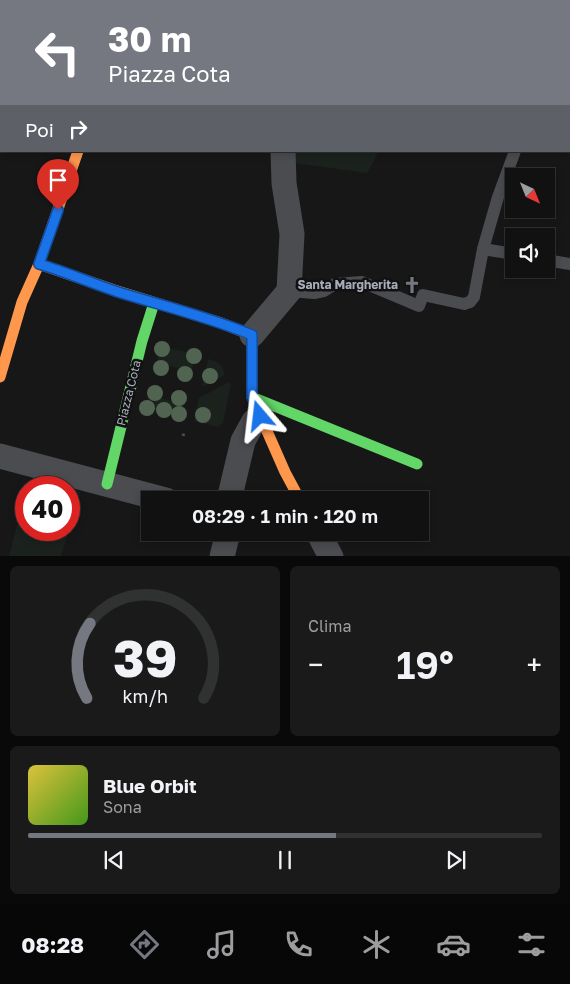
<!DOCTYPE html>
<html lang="it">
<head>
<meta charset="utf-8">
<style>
  :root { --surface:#111; --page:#1a1a1a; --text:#f1f3f6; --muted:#9c9d9f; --line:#303131; --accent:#757880 }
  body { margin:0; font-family:"Golos Text",sans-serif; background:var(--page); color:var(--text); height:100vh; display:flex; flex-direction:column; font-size:19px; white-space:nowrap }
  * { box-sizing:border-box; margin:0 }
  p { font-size:16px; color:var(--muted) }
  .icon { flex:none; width:28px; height:28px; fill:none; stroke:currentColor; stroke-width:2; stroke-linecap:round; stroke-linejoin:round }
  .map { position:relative; height:556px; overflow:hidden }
  .sheet { display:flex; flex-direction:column; gap:10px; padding:10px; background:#090909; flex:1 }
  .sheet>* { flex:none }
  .top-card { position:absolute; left:0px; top:0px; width:570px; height:152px; box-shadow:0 2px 8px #0003,0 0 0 1px var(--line); background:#757880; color:#fff; overflow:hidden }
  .needle { width:32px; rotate:137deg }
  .controls { position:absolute; left:505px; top:168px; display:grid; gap:10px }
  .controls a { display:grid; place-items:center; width:50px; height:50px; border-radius:0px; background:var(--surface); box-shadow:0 2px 8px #0003,0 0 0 1px var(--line); font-size:25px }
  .speed { position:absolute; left:15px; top:476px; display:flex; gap:10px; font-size:25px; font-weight:700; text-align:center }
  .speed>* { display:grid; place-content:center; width:65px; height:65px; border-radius:50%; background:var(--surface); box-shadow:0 2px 8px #0003,0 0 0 1px var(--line); line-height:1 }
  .speed .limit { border:8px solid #d22; background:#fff; color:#111 }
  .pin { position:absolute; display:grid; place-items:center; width:42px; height:42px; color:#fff; margin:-51px -21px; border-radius:50% 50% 50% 0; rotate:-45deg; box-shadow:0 0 5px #0007 }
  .pin .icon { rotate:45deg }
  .me { position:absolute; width:55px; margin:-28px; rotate:343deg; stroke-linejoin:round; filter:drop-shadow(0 0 4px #0008) }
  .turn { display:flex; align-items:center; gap:18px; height:105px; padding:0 25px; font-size:22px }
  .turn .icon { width:65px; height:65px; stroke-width:2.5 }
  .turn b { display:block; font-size:35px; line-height:42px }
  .then { display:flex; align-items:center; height:48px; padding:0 25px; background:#0003; gap:10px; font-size:19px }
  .big { font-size:38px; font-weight:600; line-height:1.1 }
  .sheet .card { flex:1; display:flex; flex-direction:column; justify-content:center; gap:8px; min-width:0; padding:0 18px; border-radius:8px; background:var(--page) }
  .sheet .dial { align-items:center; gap:0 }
  .dial svg { height:130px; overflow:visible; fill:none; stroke:var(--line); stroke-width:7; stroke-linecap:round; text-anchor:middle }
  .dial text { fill:var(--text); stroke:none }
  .song { display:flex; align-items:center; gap:15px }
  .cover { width:60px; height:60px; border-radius:8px; background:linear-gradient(135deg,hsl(50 70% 55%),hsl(100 70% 35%)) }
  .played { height:5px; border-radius:2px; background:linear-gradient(90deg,var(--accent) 60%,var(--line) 60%) }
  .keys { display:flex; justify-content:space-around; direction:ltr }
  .heat { display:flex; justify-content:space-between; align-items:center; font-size:28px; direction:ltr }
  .sheet .tiles { flex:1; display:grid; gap:10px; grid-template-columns:1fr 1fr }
  .card:last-child { grid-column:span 2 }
  .trip { position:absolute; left:141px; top:491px; width:288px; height:50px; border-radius:0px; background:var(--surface); box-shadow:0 2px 8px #0003,0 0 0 1px var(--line); font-weight:600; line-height:50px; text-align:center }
  .dock { display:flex; height:80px; justify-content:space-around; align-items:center; background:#070707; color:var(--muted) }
  .dock .icon { width:35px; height:35px }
  .dock .active { color:var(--accent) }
  .dock b { font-size:22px; color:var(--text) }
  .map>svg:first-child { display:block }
  .green { fill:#1b211c }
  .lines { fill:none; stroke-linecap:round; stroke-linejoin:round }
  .street-tunnel { stroke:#343537; stroke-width:25; stroke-dasharray:25 12; stroke-linecap:butt }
  .path { stroke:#4d4e52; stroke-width:3; stroke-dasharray:2.5 4; stroke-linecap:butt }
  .lane { stroke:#4b4c50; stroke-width:12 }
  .street { stroke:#4b4c50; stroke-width:25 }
  .fast { stroke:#63d668; stroke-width:11 }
  .slow { stroke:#ff974d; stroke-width:11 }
  .jam { stroke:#b3261e; stroke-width:11 }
  .tree { fill:#506451 }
  .route-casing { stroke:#114b97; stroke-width:12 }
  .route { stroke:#1a73e8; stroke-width:9 }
  .labels { text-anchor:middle; stroke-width:5; stroke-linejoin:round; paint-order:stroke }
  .poi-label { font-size:12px; font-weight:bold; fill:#a8adb8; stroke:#111113; text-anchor:end }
  .street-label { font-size:12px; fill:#a8adb8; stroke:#111113 }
</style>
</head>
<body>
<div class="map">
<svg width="570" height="557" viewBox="0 0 570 557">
  <rect width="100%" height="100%" fill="#171717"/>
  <g class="green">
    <path d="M293 151H379L367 173 294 163Z"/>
    <path d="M160 346 196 354 190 378 186 377 187 370 161 364 159 371 155 370Z"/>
    <path d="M208 359C219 362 222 364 225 375L202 387Z"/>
    <path d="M229 382 231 384 223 423 218 427 194 421 199 398Z"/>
    <path d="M150 389 154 390 153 396 179 403 181 396 185 397 181 416 146 408Z"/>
    <path d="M34 478 67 487 32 488Z"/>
    <path d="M69 488 80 492 69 530Z"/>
    <path d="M22 506 26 507V530H69L61 556H9Z"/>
  </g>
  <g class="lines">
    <path class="street-tunnel" d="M273 0V1"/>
    <path class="path" d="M183 436 184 433"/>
    <g class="lane">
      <path d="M545 1V0"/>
      <path d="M483 249 498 197 515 151"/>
      <path d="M546 260 570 264"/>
      <path d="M289 291 314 293 324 291 335 284 362 282 419 306 423 295 464 304 470 302 474 297 483 249 514 254"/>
    </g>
    <g class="street">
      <path d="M347 0 354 1"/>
      <path d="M569 45H570"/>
      <path d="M252 335 289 291 292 234 284 183 283 151"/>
      <path d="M0 456 166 500"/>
      <path d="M229 500 243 441 254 421 260 416"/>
      <path d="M318 532 331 557"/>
      <path d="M222 557 228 532"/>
    </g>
    <g class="fast">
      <path d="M252 397 417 464"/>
      <path d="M107 484 142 341 154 303"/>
    </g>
    <g class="slow">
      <path d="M39 264 114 290 218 322 252 335V397L285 472 300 500"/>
      <path d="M0 377 22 302 39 264 78 151"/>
    </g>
    <path class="jam" d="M127 0V1"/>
  </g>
  <g class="tree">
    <circle cx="162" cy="349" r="8"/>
    <circle cx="194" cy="356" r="8"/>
    <circle cx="161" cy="368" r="8"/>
    <circle cx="185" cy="374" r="8"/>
    <circle cx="210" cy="376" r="8"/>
    <circle cx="155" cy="393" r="8"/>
    <circle cx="179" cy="398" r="8"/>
    <circle cx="147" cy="408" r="8"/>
    <circle cx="164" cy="410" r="8"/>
    <circle cx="179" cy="414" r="8"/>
    <circle cx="203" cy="415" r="8"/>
  </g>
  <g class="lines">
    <g class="route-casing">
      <path id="route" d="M58 210 39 264C66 272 91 283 118 292 163 306 209 317 252 335V397L260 416"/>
    </g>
    <use href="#route" class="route"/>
  </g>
  <defs>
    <g id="church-bare" transform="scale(1.35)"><path d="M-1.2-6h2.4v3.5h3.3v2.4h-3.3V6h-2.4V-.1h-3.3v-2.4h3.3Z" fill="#757880" stroke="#111113" stroke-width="2.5" paint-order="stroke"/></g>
  </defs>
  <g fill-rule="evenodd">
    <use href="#church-bare" x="412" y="285"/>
  </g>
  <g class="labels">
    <g class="poi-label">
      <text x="398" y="289">Santa Margherita</text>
    </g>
    <g class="street-label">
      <text transform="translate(129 393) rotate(-76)" y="4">Piazza Cota</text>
    </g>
  </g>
</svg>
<div class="controls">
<a><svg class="needle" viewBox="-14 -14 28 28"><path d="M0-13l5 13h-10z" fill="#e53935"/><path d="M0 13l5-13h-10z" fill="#9c9d9f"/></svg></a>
<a><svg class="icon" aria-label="sound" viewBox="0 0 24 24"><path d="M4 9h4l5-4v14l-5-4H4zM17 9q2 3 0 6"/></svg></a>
</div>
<div class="speed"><div class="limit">40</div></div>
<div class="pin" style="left:58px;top:210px;background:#d93025"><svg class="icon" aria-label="arrive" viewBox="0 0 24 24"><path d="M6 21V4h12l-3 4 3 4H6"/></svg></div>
<svg class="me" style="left:260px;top:416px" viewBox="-20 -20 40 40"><path d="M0-17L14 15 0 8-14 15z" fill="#1a73e8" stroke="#fff" stroke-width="4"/></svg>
<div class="trip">08:29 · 1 min · 120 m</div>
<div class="top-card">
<div class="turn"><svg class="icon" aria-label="left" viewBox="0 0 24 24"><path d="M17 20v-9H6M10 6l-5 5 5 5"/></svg><div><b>30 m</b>Piazza Cota</div></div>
<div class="then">Poi<svg class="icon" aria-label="right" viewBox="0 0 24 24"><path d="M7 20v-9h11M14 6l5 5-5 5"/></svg></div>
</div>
</div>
<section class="sheet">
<div class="tiles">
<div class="card dial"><svg viewBox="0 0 100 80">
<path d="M14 69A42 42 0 1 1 86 69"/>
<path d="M14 69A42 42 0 0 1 16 23" stroke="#757880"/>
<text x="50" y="56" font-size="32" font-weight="700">39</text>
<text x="50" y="72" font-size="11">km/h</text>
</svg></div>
<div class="card"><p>Clima</p>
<div class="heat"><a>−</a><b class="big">19°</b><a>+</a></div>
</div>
<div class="card">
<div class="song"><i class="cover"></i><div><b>Blue Orbit</b><p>Sona</p></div></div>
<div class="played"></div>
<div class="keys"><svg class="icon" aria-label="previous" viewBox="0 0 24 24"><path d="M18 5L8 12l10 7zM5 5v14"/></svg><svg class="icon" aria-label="pause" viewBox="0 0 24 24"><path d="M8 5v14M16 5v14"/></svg><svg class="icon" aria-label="next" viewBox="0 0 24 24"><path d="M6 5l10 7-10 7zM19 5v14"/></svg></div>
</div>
</div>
</section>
<nav class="dock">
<b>08:28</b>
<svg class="icon active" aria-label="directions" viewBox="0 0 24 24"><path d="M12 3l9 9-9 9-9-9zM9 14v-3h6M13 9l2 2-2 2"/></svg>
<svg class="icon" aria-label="music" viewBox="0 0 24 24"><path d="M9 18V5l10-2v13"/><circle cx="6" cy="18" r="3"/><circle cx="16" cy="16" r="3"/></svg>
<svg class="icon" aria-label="phone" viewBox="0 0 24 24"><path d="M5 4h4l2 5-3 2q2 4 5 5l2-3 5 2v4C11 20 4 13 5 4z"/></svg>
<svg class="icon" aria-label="climate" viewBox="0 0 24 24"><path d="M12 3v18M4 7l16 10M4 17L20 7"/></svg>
<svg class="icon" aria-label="car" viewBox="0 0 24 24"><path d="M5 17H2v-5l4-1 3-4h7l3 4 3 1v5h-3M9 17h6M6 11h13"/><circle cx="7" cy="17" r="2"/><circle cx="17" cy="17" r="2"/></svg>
<svg class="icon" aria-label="filters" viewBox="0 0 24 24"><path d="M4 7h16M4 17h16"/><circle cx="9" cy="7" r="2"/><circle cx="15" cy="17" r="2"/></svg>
</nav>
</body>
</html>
